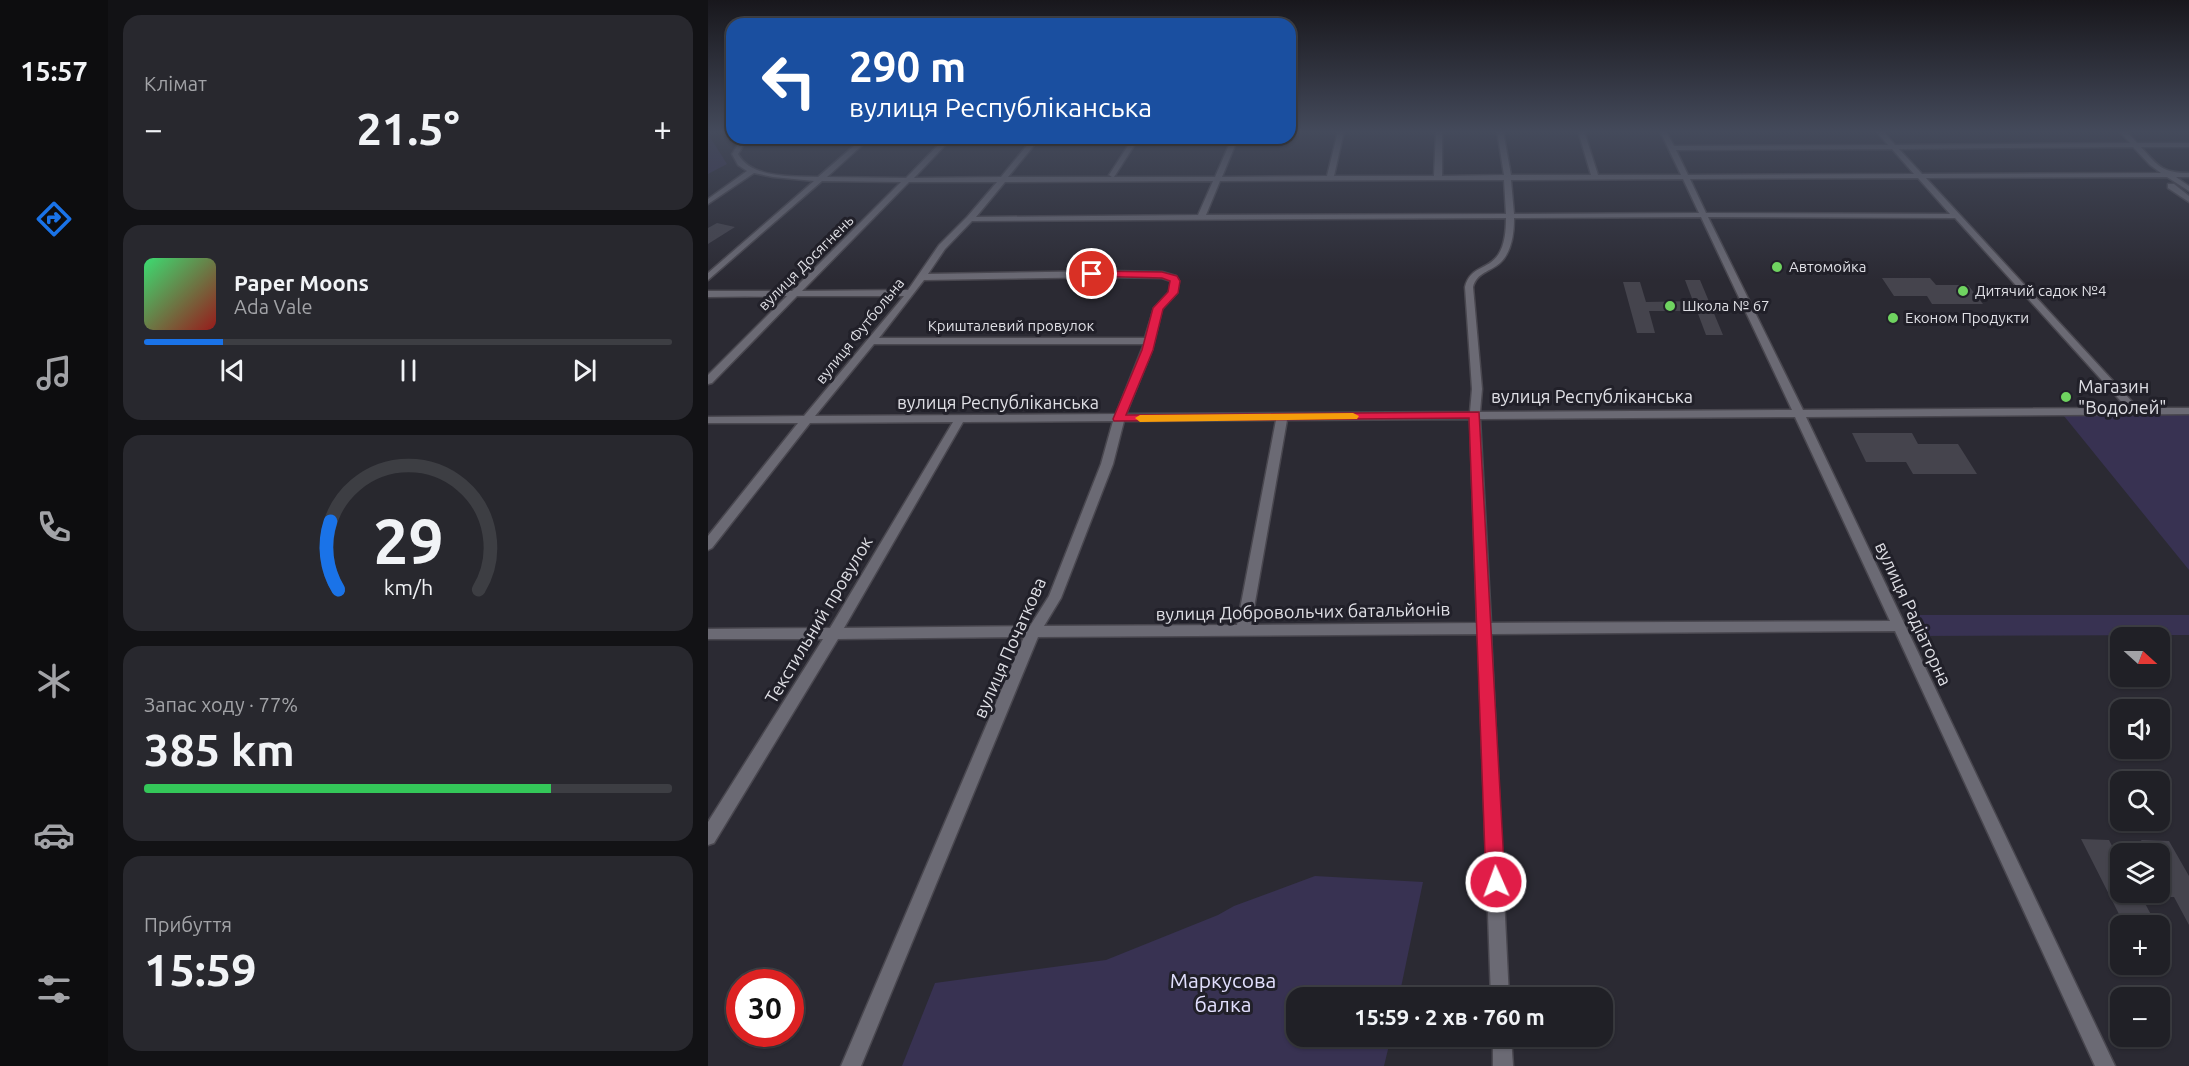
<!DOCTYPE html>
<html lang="uk">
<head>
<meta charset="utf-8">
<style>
  :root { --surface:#202026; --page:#28282e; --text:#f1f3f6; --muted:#a2a3a7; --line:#3d3e43; --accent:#1a73e8 }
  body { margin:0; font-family:Ubuntu,sans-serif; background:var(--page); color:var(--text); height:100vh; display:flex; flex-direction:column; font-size:22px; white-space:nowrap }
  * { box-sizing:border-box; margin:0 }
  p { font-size:20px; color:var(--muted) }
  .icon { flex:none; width:33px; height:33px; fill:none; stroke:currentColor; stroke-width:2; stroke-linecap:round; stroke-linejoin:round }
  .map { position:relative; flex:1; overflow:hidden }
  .drawer { display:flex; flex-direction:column; gap:15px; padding:15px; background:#121215; width:600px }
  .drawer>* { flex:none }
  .hud { position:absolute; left:18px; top:18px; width:570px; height:126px; border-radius:18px; box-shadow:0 2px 4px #0004,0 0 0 2px var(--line); background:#1a4fa0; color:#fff; overflow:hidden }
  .needle { width:39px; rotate:111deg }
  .controls { position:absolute; left:1402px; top:627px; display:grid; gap:12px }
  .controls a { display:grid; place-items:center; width:60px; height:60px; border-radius:12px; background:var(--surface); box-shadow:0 2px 4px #0004,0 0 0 2px var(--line); font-size:30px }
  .speed { position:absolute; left:18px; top:969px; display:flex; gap:12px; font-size:30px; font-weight:700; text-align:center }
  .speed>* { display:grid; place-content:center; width:78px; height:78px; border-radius:50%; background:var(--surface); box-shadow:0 2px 4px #0004,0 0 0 2px var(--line); line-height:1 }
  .speed .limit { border:9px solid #d22; background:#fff; color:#111 }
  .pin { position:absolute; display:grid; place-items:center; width:51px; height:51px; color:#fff; margin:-26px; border:3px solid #fff; border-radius:50%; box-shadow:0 2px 6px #0007 }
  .me { position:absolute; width:66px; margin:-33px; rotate:358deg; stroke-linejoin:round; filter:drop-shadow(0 0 4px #0008) }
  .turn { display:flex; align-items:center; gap:21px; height:126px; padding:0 24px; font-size:27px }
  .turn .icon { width:78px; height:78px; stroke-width:2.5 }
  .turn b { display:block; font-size:42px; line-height:51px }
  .big { font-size:45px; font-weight:600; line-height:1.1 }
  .drawer .tile { flex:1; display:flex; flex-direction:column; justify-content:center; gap:9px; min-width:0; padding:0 21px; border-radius:18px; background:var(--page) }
  .drawer .dial { align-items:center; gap:0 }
  .dial svg { height:156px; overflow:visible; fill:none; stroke:var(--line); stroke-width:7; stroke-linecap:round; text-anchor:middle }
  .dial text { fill:var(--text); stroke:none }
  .song { display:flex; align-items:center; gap:18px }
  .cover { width:72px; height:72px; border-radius:9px; background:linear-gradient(135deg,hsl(140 70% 55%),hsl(0 70% 35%)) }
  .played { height:6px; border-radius:3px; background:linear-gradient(90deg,var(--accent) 15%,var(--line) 15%) }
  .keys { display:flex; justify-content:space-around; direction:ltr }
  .heat { display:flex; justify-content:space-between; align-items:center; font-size:33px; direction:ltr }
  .charge { height:9px; border-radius:4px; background:linear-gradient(90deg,#34c759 77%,var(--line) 0) }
  .trip { position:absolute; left:578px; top:987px; width:327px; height:60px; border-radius:18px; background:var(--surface); box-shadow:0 2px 4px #0004,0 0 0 2px var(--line); font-weight:600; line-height:60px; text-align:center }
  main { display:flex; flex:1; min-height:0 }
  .tabs { display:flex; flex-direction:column; width:108px; justify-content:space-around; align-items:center; background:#0d0d0f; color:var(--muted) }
  .tabs .icon { width:42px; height:42px }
  .tabs .on { color:var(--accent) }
  .tabs b { font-size:27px; color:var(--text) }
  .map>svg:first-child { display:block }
  .green { fill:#383252 }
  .building { fill:#45444d }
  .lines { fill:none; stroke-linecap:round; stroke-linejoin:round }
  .minor-casing { stroke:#49474f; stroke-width:3 }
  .minor { fill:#6b6a74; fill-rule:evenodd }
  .route { fill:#e11d48; stroke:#92132f; stroke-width:1.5 }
  .slow { fill:#f59e0b }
  .poi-dot { fill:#6fd360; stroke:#212029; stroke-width:2 }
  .labels { text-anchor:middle; stroke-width:6; stroke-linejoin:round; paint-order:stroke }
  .far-street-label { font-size:15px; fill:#dfdfe5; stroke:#212029 }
  .far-poi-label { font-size:15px; fill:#dfdfe5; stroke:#212029; text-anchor:start }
  .poi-label { font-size:18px; fill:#dfdfe5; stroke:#212029; text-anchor:start }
  .street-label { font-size:18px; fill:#dfdfe5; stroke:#212029 }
  .near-park-label { font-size:21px; fill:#e3e0ff; stroke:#212029 }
</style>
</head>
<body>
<main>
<nav class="tabs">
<b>15:57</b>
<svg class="icon on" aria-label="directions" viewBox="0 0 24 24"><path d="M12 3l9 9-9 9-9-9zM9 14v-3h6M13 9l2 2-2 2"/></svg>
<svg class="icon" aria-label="music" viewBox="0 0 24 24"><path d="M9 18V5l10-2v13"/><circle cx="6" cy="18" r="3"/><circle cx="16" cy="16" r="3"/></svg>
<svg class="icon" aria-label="phone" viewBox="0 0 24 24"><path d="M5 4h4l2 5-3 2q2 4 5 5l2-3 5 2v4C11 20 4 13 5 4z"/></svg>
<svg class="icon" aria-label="climate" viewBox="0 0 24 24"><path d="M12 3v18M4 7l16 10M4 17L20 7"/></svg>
<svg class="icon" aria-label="car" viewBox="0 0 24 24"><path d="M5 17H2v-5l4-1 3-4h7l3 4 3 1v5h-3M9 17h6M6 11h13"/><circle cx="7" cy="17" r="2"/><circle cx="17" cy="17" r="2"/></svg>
<svg class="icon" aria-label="filters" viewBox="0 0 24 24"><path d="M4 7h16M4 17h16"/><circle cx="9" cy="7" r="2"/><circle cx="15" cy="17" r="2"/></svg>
</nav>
<section class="drawer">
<div class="tile"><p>Клімат</p>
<div class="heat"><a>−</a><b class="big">21.5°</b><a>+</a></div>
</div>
<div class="tile">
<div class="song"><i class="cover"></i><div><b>Paper Moons</b><p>Ada Vale</p></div></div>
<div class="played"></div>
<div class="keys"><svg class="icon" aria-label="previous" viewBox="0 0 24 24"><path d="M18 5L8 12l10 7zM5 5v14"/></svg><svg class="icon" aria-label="pause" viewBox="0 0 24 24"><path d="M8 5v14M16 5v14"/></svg><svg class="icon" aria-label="next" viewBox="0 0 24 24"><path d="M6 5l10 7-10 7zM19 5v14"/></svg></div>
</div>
<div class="tile dial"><svg viewBox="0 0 100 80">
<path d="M14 69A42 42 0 1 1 86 69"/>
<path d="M14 69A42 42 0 0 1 10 34" stroke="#1a73e8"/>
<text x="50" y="56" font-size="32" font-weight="700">29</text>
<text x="50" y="72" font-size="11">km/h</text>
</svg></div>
<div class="tile"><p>Запас ходу · 77%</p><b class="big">385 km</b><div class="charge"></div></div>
<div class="tile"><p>Прибуття</p><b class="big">15:59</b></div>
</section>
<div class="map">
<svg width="1481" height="1066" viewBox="0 0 1481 1066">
  <rect width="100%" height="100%" fill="#2b2a33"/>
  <g class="green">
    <path d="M0 131H10L2 137 19 164 0 174Z"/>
    <path d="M1481 415V570L1356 416Z"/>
    <path d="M1196 615H1481V635L1206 636Z"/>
    <path d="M607 876 715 882 691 997 588 998V1036L683 1037 676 1066H194L227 983 398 960 510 915 526 906Z"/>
  </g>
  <g class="building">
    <path d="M9 223 27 227 0 244V228Z"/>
    <path d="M1174 278H1222L1228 285H1260L1275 304H1224L1219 296H1186Z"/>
    <path d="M977 280H992L1015 335H998L989 311H941L947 333H929L915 282H932L938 302 985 301Z"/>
    <path d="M1144 433H1204L1210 444H1250L1269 474H1205L1198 462H1158Z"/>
    <path d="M1373 839 1401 840 1413 863V892H1431L1449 926H1417Z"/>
    <path d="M1433 840 1461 841 1481 876V925L1466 897H1452V854H1441Z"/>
  </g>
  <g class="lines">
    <g class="minor-casing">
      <g id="minor">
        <path d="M630 131H636L626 176H726L728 131H734V176L796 175 789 131H795L803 175H883L870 131H876L890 175H973L952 131H958L966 146 1180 145 1168 131H1175L1187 145 1422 143 1411 131H1418L1429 143H1481V147H1433C1450 166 1454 173 1481 173V177H1468L1481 186V191L1459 177 1218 178 1430 408H1481V414L1098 417 1407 1066H1387L1187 631 783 634 801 998H783L770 634 330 637 153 1066H133L316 637 130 639 6 843 0 845V822L115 639H0V629L122 628 245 422 102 423 4 548 0 550V536L90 423H0V417L96 416 196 296H89L4 383 0 384V375L79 296 0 297V291H84L193 182 114 181 0 280V273L106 181 65 177 46 173 0 204V199L39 171 30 165 24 154 34 138H40L30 154C43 179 86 176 110 177L155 138H162L119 177 198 178 237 138H244L206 178 293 177 325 138H332L300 177H404L401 175 425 138H431L406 177H507L524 138H530L514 177 619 176ZM1425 147 1442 165 1453 173 1214 174 1191 149ZM1184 149 1206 174 980 175 968 150ZM1210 178 1242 214 998 213 982 179ZM975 179 991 213 806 214 803 180ZM729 180H796L798 214 498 215 512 181ZM505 181 490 215 268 217 297 182ZM201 182H289L259 217 231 245 200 290 94 291ZM993 217 1084 410 772 412 774 389 765 287C769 272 782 272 792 263 804 252 806 233 806 218ZM1000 217 1247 218 1419 408 1095 410ZM798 218C798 230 797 245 790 255 780 270 762 266 757 287L764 389 762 412 418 414 444 350 454 309 469 293 471 281 468 276 454 272 399 271 220 274 237 249 264 221ZM399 277 454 278 463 281 461 292 446 308 437 338H171L216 280ZM166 344H436L408 414 107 416ZM1087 417 1182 621 783 623 772 419ZM762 419 769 623 543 625 579 420ZM568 420 529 625 336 626 353 598 405 464 416 421ZM405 421 393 464 341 596 322 626 136 628 255 422Z"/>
        <path d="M60 138H67L60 143H56V141Z"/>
        <path d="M1460 184H1466L1481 196V202L1460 188Z"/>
        <path d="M785 1036H803L805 1066H785Z"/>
      </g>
    </g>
    <use href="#minor" class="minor"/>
  </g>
  <linearGradient id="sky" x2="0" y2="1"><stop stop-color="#18171c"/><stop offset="0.47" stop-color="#444a5b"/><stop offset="1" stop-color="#444a5b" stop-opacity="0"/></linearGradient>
  <rect width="1481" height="280" fill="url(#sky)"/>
  <path class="route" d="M384 271 454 272 469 276 472 281 470 293 455 309 445 350 418 415 771 412 797 882 795 889 788 892 781 889 778 882 761 418 406 421 405 419 434 350 445 308 460 292 462 281 454 278 381 276 379 274Z"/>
  <path class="slow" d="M645 413 651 416 649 419 432 422 427 418 432 415Z"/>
  <g class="poi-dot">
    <circle cx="1069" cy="267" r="6"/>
    <circle cx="1255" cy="291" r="6"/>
    <circle cx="962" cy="306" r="6"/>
    <circle cx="1185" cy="318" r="6"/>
    <circle cx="1358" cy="397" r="6"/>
  </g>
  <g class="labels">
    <g class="far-street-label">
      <text transform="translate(98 263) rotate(-45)" y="5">вулиця Досягнень</text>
      <text x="303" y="331">Кришталевий провулок</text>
      <text transform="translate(152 331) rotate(-51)" y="5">вулиця Футбольна</text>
    </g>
    <g class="far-poi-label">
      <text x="1081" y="272">Автомойка</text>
      <text x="1267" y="296">Дитячий садок №4</text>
      <text x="974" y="311">Школа № 67</text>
      <text x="1197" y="323">Економ Продукти</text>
    </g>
    <g class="poi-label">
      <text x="1370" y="393">Магазин<tspan x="1370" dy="21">"Водолей"</tspan></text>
    </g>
    <g class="street-label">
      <text x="884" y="403">вулиця Республіканська</text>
      <text x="290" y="409">вулиця Республіканська</text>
      <text transform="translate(595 612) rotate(-1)" y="6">вулиця Добровольчих батальйонів</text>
      <text transform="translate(1205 614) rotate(65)" y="6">вулиця Радіаторна</text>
      <text transform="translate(111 620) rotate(-59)" y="6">Текстильний провулок</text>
      <text transform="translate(302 648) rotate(-66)" y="6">вулиця Початкова</text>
    </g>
    <g class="near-park-label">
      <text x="515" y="988">Маркусова<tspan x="515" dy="24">балка</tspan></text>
    </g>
  </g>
</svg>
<div class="controls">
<a><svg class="needle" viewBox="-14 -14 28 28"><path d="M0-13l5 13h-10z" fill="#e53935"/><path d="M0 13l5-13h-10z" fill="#a2a3a7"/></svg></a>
<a><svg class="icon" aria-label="sound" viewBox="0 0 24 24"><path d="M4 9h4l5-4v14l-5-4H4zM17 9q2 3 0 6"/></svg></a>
<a><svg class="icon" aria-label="search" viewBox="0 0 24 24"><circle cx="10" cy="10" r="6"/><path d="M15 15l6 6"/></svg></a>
<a><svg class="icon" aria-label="layers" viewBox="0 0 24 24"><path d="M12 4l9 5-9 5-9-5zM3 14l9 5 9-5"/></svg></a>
<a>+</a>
<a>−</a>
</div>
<div class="speed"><div class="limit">30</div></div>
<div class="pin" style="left:384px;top:274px;background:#d93025"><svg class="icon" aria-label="arrive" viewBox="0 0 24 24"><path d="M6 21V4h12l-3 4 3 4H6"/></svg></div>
<svg class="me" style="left:788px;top:882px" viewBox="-20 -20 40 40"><circle r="17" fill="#e11d48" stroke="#fff" stroke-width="3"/><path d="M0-11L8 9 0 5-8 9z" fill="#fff"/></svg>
<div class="trip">15:59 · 2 хв · 760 m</div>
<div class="hud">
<div class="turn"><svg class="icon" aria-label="left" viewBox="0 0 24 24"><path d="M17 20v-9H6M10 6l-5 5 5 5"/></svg><div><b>290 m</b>вулиця Республіканська</div></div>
</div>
</div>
</main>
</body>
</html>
